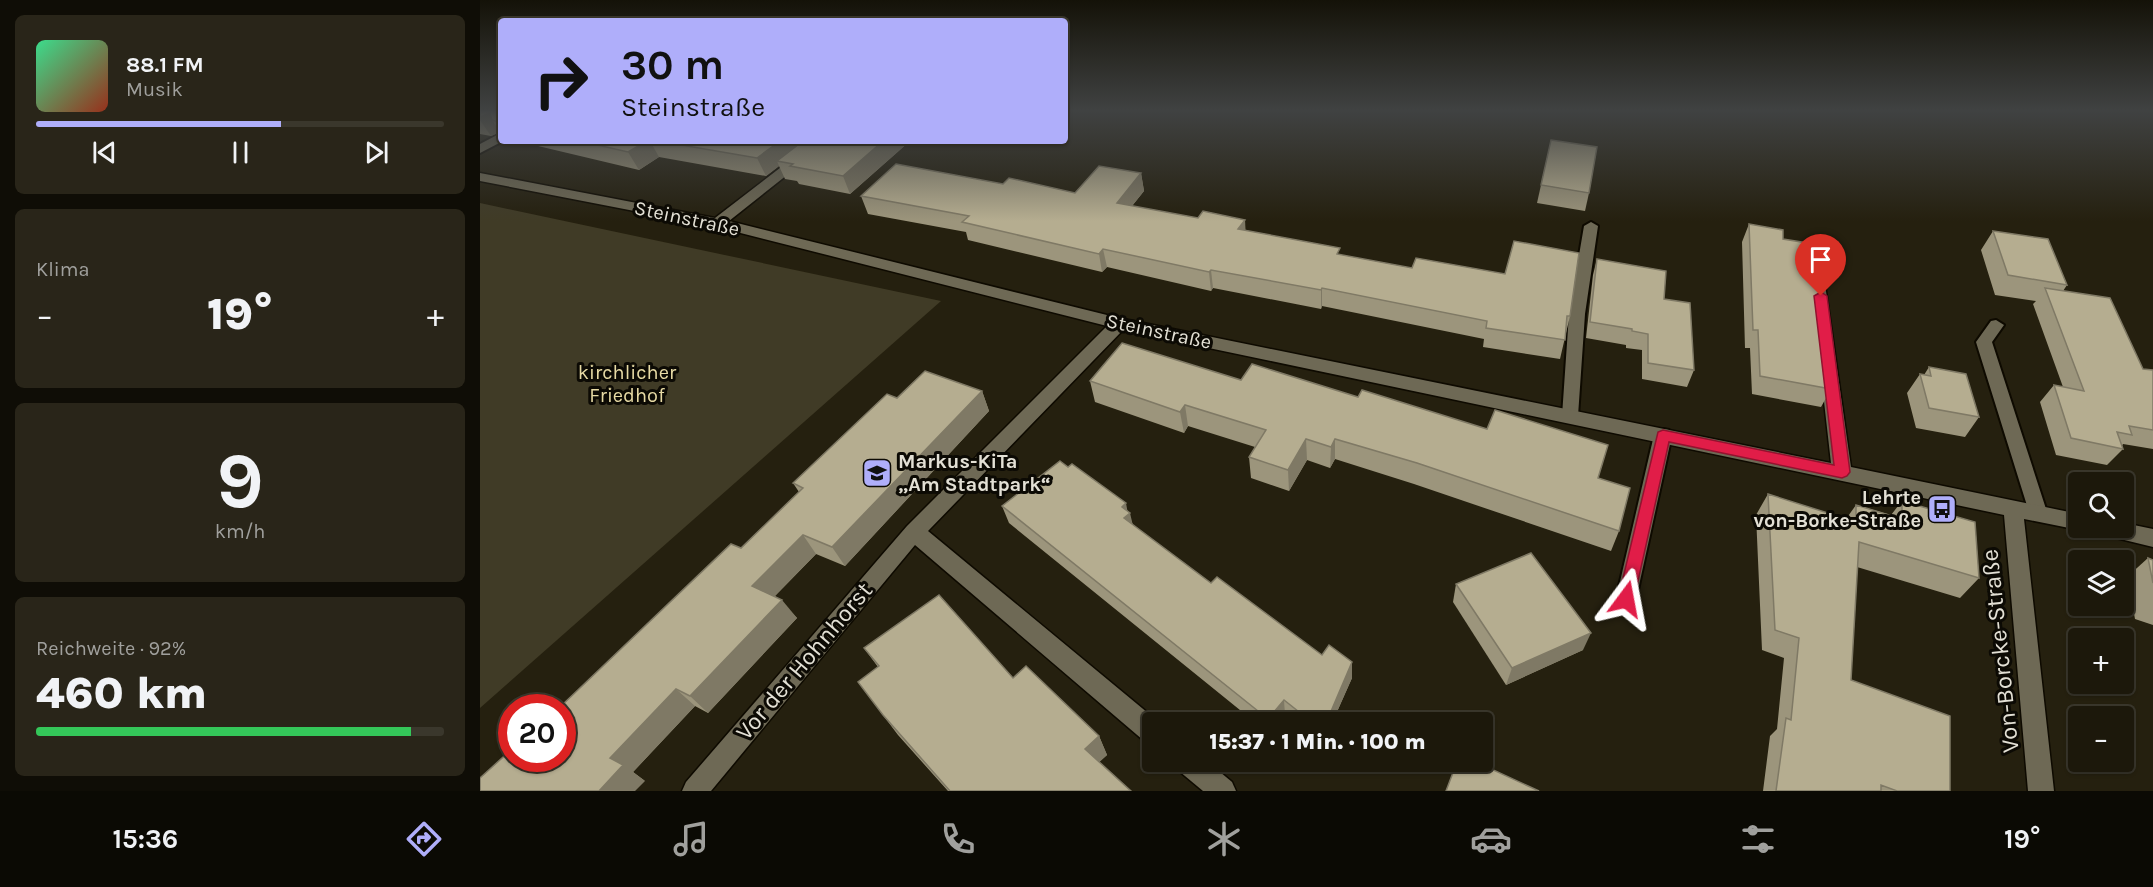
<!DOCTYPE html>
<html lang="de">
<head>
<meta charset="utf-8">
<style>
  :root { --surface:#1c180b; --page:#292519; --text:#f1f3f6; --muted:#a0a09d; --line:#3a372c; --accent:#afaefa }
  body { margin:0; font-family:Karla,sans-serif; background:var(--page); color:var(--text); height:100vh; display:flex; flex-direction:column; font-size:22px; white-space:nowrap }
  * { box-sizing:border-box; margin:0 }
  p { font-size:20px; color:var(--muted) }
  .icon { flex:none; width:33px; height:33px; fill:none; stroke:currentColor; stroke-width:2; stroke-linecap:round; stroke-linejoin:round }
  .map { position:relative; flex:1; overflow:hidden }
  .sheet { display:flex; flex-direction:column; gap:15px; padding:15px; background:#0f0d06; width:480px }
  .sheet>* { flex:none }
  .hud { position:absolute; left:18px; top:18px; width:570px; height:126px; border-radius:6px; box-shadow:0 2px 4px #0004,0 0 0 2px var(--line); background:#afaefa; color:#111; overflow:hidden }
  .fabs { position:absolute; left:1588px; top:472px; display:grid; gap:12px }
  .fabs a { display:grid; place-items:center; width:66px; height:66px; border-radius:6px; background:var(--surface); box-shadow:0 2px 4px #0004,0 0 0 2px var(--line); font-size:30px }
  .speed { position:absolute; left:18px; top:694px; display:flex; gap:12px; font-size:30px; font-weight:700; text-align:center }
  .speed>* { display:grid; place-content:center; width:78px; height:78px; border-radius:50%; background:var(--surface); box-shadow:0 2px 4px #0004,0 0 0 2px var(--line); line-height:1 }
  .speed .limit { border:9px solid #d22; background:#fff; color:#111 }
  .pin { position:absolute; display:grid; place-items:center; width:51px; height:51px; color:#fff; margin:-62px -26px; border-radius:50% 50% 50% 0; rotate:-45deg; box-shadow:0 0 6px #0007 }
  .pin .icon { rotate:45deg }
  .me { position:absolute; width:66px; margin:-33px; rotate:13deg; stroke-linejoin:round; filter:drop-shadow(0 0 4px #0008) }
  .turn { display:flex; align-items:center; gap:21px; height:126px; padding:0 24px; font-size:27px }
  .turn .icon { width:78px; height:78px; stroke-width:2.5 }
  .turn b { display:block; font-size:42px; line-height:51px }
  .big { font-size:45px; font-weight:800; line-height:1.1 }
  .sheet .tile { flex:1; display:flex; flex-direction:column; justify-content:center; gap:9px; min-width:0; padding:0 21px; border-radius:9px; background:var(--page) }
  .sheet .dial { align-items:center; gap:0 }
  .dial b { font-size:78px; line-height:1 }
  .song { display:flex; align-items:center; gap:18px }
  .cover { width:72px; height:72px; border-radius:9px; background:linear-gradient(135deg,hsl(150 70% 55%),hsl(10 70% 35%)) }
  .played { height:6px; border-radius:3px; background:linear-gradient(90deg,var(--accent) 60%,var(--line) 60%) }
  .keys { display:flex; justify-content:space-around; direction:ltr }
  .heat { display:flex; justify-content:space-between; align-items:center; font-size:33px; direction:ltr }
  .charge { height:9px; border-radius:4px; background:linear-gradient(90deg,#34c759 92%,var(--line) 0) }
  .trip { position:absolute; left:662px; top:712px; width:351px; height:60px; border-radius:6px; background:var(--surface); box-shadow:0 2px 4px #0004,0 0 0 2px var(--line); font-weight:800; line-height:60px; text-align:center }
  .tabs { display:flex; height:96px; justify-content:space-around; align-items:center; background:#0b0a04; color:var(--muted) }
  .tabs .icon { width:42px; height:42px }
  .tabs .current { color:var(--accent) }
  .tabs b { font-size:27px; color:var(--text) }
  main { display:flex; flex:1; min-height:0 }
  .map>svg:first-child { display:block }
  .green { fill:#403b26 }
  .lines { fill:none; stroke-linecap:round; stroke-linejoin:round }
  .lane-casing { stroke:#0e0a00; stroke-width:4 }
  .street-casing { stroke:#0e0a00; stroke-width:3 }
  .lane { fill:#6e6955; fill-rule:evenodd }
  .street { fill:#6e6955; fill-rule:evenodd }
  .wall { fill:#9c957c }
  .shaded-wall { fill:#7f7965 }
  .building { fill:#b5ad90; stroke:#7f7965; stroke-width:1.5 }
  .route { fill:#e11d48; stroke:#92132f; stroke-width:1.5 }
  .labels { text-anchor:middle; stroke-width:6; stroke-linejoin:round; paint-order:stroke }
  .street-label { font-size:20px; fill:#e3e0d5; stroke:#0c0a04 }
  .park-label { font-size:20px; fill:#e7daa4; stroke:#0c0a04 }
  .poi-label { font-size:20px; font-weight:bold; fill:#e3e0d5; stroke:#0c0a04; text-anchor:start }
  .near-street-label { font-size:24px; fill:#e3e0d5; stroke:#0c0a04 }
</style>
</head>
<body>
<main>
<section class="sheet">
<div class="tile">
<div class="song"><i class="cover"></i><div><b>88.1 FM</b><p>Musik</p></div></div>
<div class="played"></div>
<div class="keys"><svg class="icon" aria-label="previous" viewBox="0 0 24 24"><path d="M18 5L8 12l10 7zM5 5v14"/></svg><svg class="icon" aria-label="pause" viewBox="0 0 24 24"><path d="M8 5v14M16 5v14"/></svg><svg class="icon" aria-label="next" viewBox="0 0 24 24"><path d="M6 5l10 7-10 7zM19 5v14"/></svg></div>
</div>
<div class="tile"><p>Klima</p>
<div class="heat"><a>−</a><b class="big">19°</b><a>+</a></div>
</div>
<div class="tile dial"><b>9</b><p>km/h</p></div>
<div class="tile"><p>Reichweite · 92%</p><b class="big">460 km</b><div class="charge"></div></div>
</section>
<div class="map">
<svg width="1673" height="791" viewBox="0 0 1673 791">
  <rect width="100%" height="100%" fill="#25200f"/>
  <path class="green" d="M0 203 461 301 0 708Z"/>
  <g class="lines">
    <g class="lane-casing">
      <g id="lane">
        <path d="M21 133 23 141 0 153V144Z"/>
        <path d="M1111 222 1118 226 1105 314 1098 416 1096 420 1090 422 1084 420 1082 416 1089 314 1104 226Z"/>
        <path d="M1516 320 1524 325 1512 342 1567 512 1565 517 1558 519 1551 517 1549 512 1496 342 1511 321Z"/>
        <path d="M1183 429 1189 430 1192 435 1156 599 1153 605 1146 608 1139 605 1136 599 1174 435 1177 430Z"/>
      </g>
    </g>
    <g class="street-casing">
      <g id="street">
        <path d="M335 141H350L249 221 639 318 1351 463 1327 252 1335 247 1340 249 1371 467 1599 514V528H1606L1599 530 1544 519 1574 791H1548L1524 515 643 330 448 531 680 723H672V744L663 740 435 545 231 791H202L206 782 427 526 627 326 237 227 0 181V173L235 218Z"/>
        <path d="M1644 523 1673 529V547L1628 536 1621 534 1618 528H1644Z"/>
        <path d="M696 762H728L752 782 756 791H723L699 771Z"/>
      </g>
    </g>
    <use href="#lane" class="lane"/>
    <use href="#street" class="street"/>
  </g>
  <g class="wall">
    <path d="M0 110H21V133L20 132 11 136 0 134Z"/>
    <path d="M37 141H430L370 194 319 184 317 181 305 179 299 166 286 176 179 157 159 170Z"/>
    <path d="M661 173 664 191 652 206 718 218 765 220V230L860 255 1090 316 1080 359 1003 347 1004 339 842 306 841 309 733 288 731 291 627 267 622 272 488 240 486 232 388 214 381 196 523 184 595 193Z"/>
    <path d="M1061 185 1109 193 1105 211 1057 203Z"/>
    <path d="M1269 224 1303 239 1351 389 1341 407 1272 394 1270 348H1265L1262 242Z"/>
    <path d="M1513 231 1587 285 1583 291 1663 369 1673 370V449L1643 444 1642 446 1643 449 1627 465 1576 455 1560 402 1574 385 1583 387 1553 304 1556 301 1515 295 1501 250Z"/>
    <path d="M1117 259 1184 299 1214 370 1207 387 1162 379V350L1146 348V345L1106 338 1113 275Z"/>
    <path d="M1449 367 1499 417 1485 437 1436 428 1427 393 1440 374 1444 375Z"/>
    <path d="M761 380 1118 478 1139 531 1131 551 934 484 855 459 850 468 827 460 809 491 771 478 769 457 775 447 708 426 704 433 615 402 610 381Z"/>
    <path d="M502 391 509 411 365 566 336 554 295 596 317 618 228 713 215 706 153 772 165 781 32 759 261 548 319 492 313 483 417 398Z"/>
    <path d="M1288 494 1366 519 1376 505 1411 515 1422 501 1499 578 1480 598 1377 567 1371 680 1470 791H1283L1290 736 1297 729 1304 658 1282 650 1276 515Z"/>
    <path d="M522 506 647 511 653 525 731 583 842 655 872 662V678L852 723H814L805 715 798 723H776L529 523Z"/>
    <path d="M1668 558 1673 560V625L1655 619 1647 577Z"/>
    <path d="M976 584 1103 650 1026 685 973 602Z"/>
    <path d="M384 648 533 678 619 736 627 755 619 762 651 791H468L418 735 378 682 398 667Z"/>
  </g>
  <g class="shaded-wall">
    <path d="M10 113 12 120 20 132 11 136 0 120V117Z"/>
    <path d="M167 141H170L179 157 159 170 148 152Z"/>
    <path d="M300 141H331L297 161 299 166 286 176 277 158Z"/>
    <path d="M403 141H430L370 194 363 176Z"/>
    <path d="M661 173 664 191 640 221 637 203Z"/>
    <path d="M765 220 766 238 758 229Z"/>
    <path d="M623 249 627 267 622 272 619 254Z"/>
    <path d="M731 270 733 288 731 291 729 272Z"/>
    <path d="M842 288V306L841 309V290Z"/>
    <path d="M502 391 509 411 365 566 352 547Z"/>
    <path d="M705 405 708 426 704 433 700 412Z"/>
    <path d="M826 439 827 460 809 491 808 470Z"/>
    <path d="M855 439V459L850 468 851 447Z"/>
    <path d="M646 503 648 514 650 513 654 530 648 535 642 507Z"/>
    <path d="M323 535 336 554 287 604 272 586Z"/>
    <path d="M302 600 317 618 228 713 210 696Z"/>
    <path d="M1111 633 1103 650 1026 685 1032 668Z"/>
    <path d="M872 662V678L852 723H846Z"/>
    <path d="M196 689 215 706 153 772 165 781 155 791H119L130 758Z"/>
    <path d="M804 700 805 715 798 723H788V719Z"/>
    <path d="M619 736 627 755 613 768 605 749Z"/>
  </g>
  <g class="building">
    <path d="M0 110H21V123L12 120 10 113 0 117Z"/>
    <path d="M1071 140 1117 147 1109 193 1061 185Z"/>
    <path d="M100 141H167L148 152Z"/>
    <path d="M178 141H300L277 158Z"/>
    <path d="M323 141H403L363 176 310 166 313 164 297 161Z"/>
    <path d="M416 164 523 184 529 178 595 193 619 166 661 173 637 203 718 218 723 211 765 220 758 229 860 248 857 254 932 268 936 258 1025 274 1034 241 1099 253 1090 316H1087L1085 340 1006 328 1007 321 842 288 841 290 731 270 729 272 623 249 619 254 482 222 489 216 381 196Z"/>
    <path d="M1269 224 1303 230V239L1334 244 1351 389 1280 376 1278 330H1273Z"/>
    <path d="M1513 231 1568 239 1587 285 1528 275Z"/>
    <path d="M1117 259 1186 271 1184 299 1210 303 1214 370 1168 363V334L1152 331V329L1110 322Z"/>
    <path d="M1565 288 1630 298 1663 369 1673 370V430L1649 426 1652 435 1637 432 1643 449 1591 438 1574 385 1604 391Z"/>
    <path d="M642 343 761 380 772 364 878 397 882 390 1007 429 1015 410 1128 445 1118 478 1150 488 1139 531 937 463 855 439 851 447 826 439 808 470 769 457 786 430 705 405 700 412 610 381Z"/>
    <path d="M1449 367 1486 374 1499 417 1449 408 1440 374 1451 376Z"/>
    <path d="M445 371 502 391 352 547 323 535 272 586 302 600 210 696 196 689 130 758 143 765 119 791H0V778L32 749V759H82V708H79L251 544 261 548 323 488 313 483 407 394 417 398Z"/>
    <path d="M580 461 588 467 592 464 646 503 642 507 650 513 644 518 731 583 737 577 842 655 849 645 872 662 846 723H833L804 700 788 719 522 506Z"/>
    <path d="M1288 494 1376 522V505L1422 519V501L1495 522 1499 578 1379 542 1371 680 1470 716V791H1417L1401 785V791H1296L1306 718 1311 720 1319 638 1295 630Z"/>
    <path d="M1051 553 1111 633 1032 668 976 584Z"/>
    <path d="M1668 558 1673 560V583Z"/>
    <path d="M459 595 533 678 546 666 619 736 605 749 651 791H470L403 715 378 682 399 666 384 648Z"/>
    <path d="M977 762H996L1059 791H966Z"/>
  </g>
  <linearGradient id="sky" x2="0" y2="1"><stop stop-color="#141208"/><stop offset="0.5" stop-color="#404242"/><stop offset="1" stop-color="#404242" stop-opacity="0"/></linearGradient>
  <rect width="1673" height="221" fill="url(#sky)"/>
  <path class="route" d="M1341 292 1347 296 1370 472 1367 476 1362 478 1189 442 1154 599 1152 604 1146 606 1140 604 1138 599 1178 432 1183 430 1354 465 1334 296Z"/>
  <defs>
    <g id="school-square" transform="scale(1.5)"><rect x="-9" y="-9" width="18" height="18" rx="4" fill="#afaefa" stroke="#0c0a04"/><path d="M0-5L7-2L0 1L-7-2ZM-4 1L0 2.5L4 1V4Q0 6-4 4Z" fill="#111"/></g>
    <g id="bus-square" transform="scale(1.5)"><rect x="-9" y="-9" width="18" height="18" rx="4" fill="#afaefa" stroke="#0c0a04"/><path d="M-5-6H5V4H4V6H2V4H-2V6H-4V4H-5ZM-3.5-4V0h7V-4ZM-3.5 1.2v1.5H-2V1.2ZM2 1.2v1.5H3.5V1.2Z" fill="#111"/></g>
  </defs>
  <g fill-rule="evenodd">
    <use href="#school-square" x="397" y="473"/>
    <use href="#bus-square" x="1462" y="509"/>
  </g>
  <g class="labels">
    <g class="street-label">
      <text transform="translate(207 218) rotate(12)" y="7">Steinstraße</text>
      <text transform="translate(679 331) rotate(12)" y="7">Steinstraße</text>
    </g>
    <g class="park-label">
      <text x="147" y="379">kirchlicher<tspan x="147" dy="23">Friedhof</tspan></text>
    </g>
    <g class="poi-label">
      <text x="418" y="468">Markus-KiTa<tspan x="418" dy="23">„Am Stadtpark“</tspan></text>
      <text x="1441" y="504" text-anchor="end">Lehrte<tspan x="1441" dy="23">von-Borke-Straße</tspan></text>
    </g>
    <g class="near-street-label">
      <text transform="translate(1520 651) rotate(-96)" y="8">Von-Borcke-Straße</text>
      <text transform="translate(324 661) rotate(-50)" y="8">Vor der Hohnhorst</text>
    </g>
  </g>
</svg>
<div class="fabs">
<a><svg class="icon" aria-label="search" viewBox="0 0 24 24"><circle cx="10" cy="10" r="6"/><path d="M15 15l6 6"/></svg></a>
<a><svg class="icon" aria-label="layers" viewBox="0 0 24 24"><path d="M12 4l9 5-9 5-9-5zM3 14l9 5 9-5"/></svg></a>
<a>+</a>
<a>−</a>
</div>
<div class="speed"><div class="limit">20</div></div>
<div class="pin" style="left:1341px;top:296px;background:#d93025"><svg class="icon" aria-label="arrive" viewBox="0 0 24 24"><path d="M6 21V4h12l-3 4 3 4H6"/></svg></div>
<svg class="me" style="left:1146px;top:599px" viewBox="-20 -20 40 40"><path d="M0-17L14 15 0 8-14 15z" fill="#e11d48" stroke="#fff" stroke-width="4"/></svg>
<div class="trip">15:37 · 1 Min. · 100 m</div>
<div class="hud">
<div class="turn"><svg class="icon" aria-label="right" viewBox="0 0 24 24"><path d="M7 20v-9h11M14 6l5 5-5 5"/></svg><div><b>30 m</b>Steinstraße</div></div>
</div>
</div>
</main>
<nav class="tabs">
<b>15:36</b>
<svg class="icon current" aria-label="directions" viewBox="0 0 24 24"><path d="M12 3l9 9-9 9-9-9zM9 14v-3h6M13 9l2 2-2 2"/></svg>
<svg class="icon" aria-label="music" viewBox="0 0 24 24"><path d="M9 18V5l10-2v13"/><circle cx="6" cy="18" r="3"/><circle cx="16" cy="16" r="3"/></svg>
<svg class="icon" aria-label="phone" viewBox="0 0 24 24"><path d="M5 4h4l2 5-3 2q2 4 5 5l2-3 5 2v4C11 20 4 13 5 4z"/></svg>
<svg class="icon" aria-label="climate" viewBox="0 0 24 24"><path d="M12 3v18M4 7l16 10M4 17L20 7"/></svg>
<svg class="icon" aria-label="car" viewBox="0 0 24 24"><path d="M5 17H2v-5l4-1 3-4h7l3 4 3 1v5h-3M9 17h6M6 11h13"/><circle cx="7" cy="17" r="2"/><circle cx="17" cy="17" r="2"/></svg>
<svg class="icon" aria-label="filters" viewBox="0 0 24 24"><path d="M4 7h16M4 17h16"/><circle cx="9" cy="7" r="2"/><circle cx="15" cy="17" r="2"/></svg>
<b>19°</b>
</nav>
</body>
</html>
